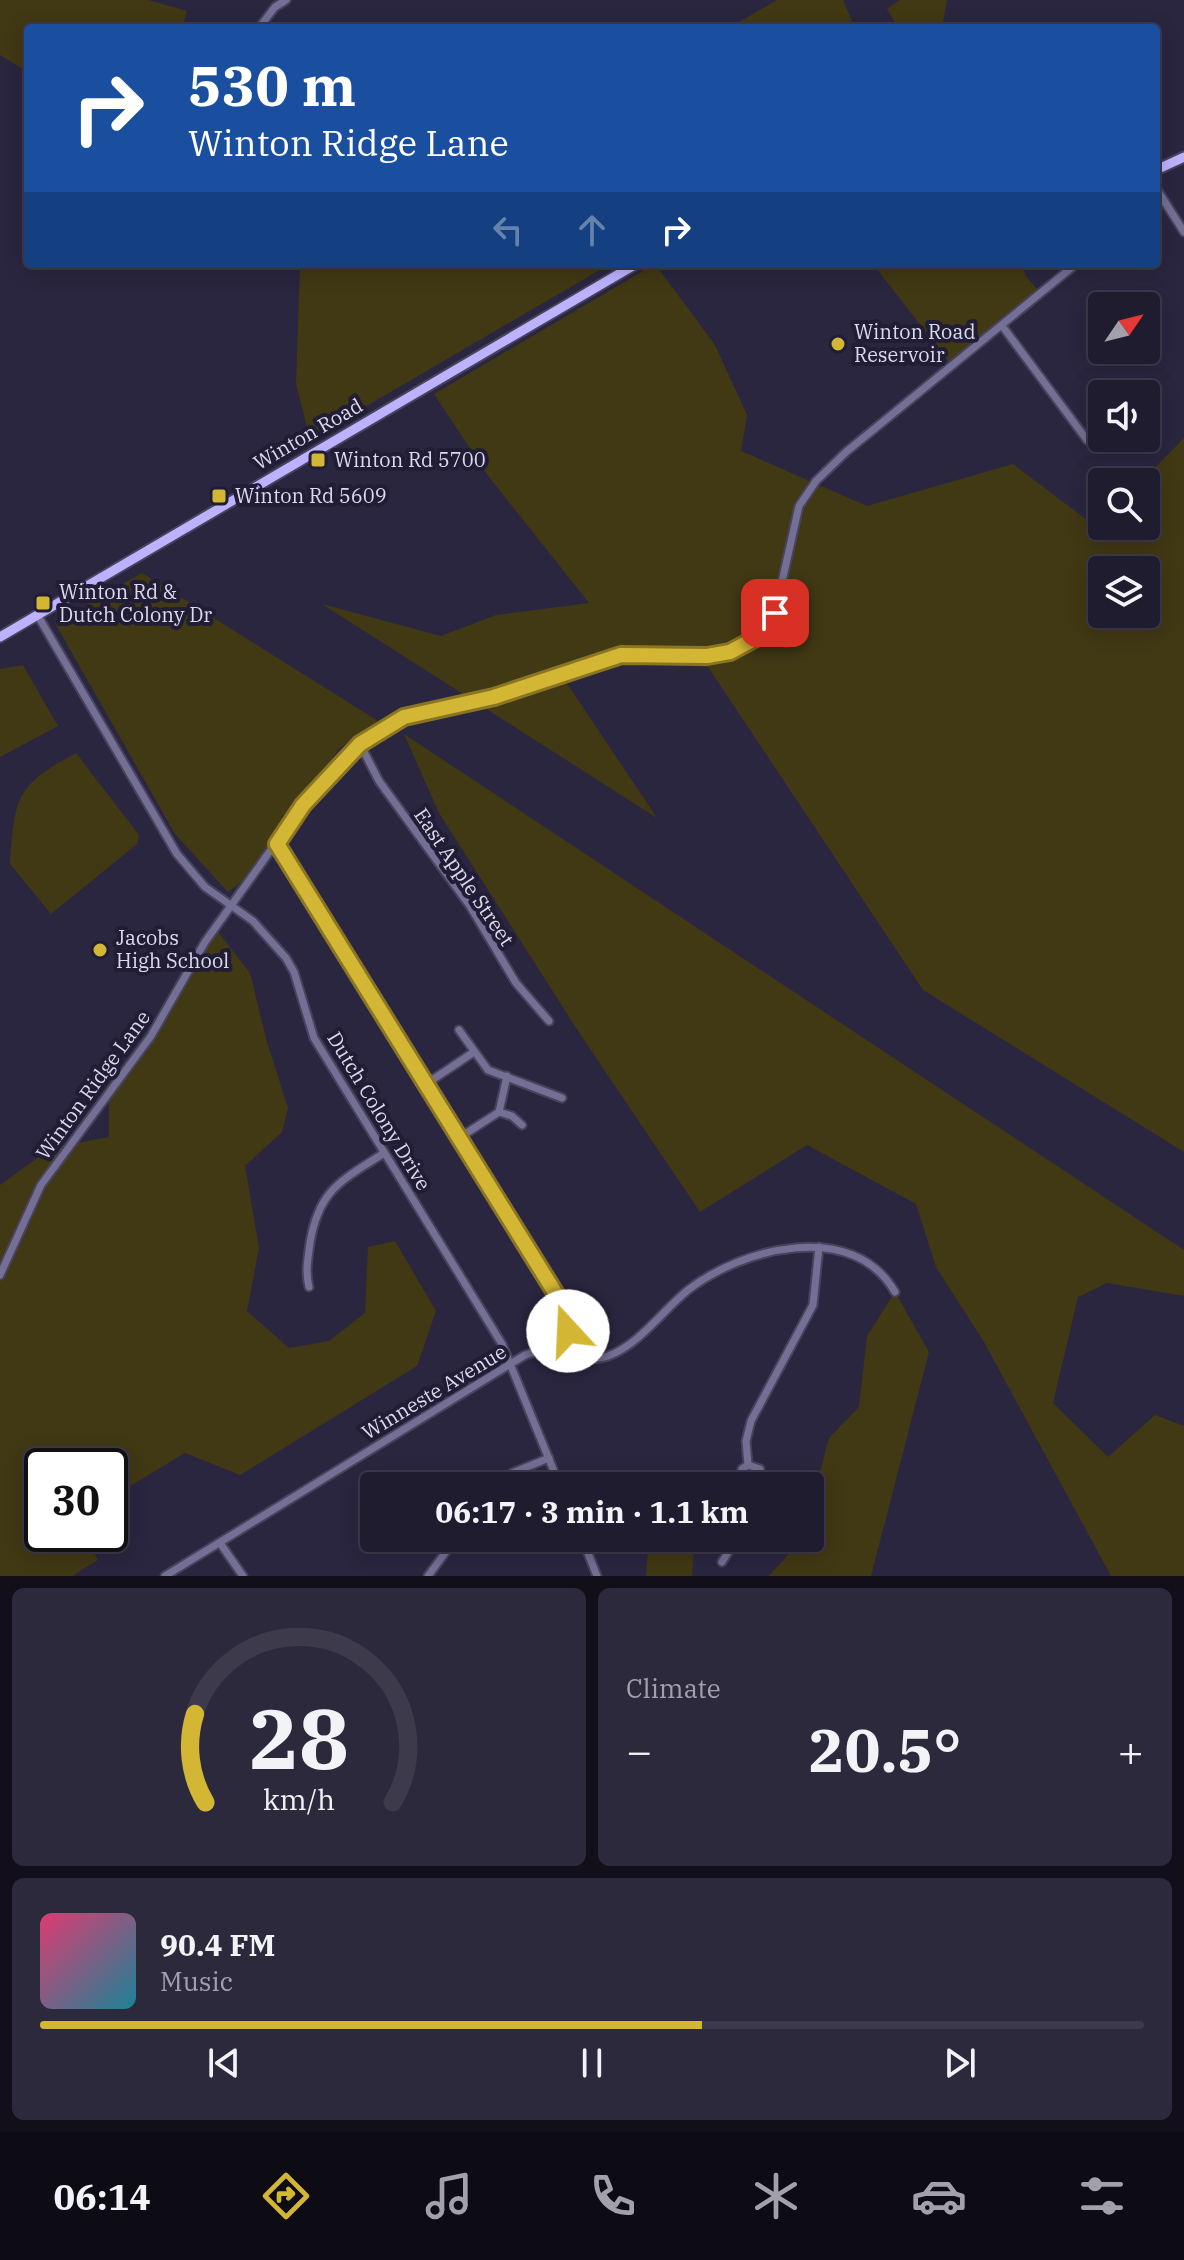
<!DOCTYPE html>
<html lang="en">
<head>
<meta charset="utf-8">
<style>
  :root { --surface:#201c30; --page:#2d293c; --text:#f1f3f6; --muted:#a2a1ab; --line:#3d3a4c; --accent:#d4b635 }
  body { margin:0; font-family:"IBM Plex Serif",serif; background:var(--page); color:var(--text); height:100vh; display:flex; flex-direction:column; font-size:30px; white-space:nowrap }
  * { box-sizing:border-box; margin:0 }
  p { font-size:26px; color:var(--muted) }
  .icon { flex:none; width:44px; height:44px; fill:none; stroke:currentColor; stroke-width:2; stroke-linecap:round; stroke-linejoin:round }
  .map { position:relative; height:1576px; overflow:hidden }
  .details { display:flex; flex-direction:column; gap:12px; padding:12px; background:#120f1a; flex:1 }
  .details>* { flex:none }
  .banner { position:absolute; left:24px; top:24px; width:1136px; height:244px; border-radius:8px; box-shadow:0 4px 20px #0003,0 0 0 2px var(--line); background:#1a4fa0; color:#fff; overflow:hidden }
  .needle { width:52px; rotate:55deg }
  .fabs { position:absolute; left:1088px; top:292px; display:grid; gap:16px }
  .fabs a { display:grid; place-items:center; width:72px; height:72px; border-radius:8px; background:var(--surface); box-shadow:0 4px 20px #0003,0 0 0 2px var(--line); font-size:40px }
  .speed { position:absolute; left:24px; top:1448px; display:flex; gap:16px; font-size:40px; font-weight:700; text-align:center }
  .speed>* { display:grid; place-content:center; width:104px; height:104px; border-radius:50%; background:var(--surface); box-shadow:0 4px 20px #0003,0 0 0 2px var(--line); line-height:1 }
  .speed .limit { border:4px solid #111; border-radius:12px; background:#fff; color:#111 }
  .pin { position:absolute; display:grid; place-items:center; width:68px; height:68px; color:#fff; margin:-34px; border-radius:16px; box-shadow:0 4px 12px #0006 }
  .me { position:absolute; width:88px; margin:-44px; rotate:340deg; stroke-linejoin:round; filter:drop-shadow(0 0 6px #0008) }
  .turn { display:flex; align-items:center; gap:28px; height:168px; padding:0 32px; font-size:36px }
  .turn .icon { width:104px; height:104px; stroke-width:2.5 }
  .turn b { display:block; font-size:56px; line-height:68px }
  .lanes { display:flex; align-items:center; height:76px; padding:0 32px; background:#0003; justify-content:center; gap:40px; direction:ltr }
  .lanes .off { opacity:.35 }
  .big { font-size:60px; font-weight:700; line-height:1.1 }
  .details .widget { flex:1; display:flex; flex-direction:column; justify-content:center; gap:12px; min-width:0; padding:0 28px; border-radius:12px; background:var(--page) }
  .details .dial { align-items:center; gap:0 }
  .dial svg { height:208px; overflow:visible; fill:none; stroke:var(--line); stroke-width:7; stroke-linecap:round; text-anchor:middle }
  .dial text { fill:var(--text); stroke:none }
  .song { display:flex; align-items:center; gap:24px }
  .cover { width:96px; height:96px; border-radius:12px; background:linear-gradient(135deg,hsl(340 70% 55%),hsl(190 70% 35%)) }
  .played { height:8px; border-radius:4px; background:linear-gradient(90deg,var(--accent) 60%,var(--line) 60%) }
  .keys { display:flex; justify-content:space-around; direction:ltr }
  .heat { display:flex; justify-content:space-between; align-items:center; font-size:44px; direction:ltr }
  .details .tiles { flex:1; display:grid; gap:12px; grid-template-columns:1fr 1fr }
  .widget:last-child { grid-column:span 2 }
  .trip { position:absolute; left:360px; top:1472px; width:464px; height:80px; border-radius:8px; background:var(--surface); box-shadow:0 4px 20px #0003,0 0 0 2px var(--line); font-weight:700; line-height:80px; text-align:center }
  .menu { display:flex; height:128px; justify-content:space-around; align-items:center; background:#0d0b13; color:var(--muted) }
  .menu .icon { width:56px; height:56px }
  .menu .current { color:var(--accent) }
  .menu b { font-size:36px; color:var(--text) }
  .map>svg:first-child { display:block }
  .green { fill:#413814; fill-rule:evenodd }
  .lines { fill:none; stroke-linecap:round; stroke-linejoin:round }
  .minor-casing { stroke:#47435c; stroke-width:11 }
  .major-casing { stroke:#47435c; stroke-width:13 }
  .minor { stroke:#746f94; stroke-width:7 }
  .major { stroke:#bdb2ff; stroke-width:9 }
  .route-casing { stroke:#8a7622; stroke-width:20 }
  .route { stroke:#d4b635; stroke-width:14 }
  .poi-dot { fill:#d4b635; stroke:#211d36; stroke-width:3 }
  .labels { text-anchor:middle; stroke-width:8; stroke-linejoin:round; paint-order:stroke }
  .poi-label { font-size:20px; fill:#dcdaec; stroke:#211d36; text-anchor:start }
  .street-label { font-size:20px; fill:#dcdaec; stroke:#211d36 }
</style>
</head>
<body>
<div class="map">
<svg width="1184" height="1576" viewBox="0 0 1184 1576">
  <rect width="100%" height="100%" fill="#2b2640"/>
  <g class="green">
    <path d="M0 0H148L187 11 182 28H28V72L0 55Z"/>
    <path d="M777 0H843L855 28H729Z"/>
    <path d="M900 0H947L942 28H898L887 9Z"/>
    <path d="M300 264H610L310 439 296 384Z"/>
    <path d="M655 264 715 345 747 415 741 451 867 506 1013 464 1096 527 1102 522V526H1146V482H1141L1184 438V1152L923 990 708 667 633 663 566 682 657 818 322 604 441 636 496 615 589 603 489 477 434 394ZM1102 570H1146V614H1102Z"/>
    <path d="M873 264H1023L1025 275 1041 294 953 367Z"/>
    <path d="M142 573 378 721 340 748 248 877 228 892 175 834 55 623Z"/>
    <path d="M23 665 58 726 0 757V669Z"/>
    <path d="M404 734 1184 1250V1296L1107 1283 1078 1297 1053 1403 1108 1457 1155 1415 1184 1426V1576H1111L984 1342 936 1267 916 1204 807 1145 700 1212 580 1034 439 813Z"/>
    <path d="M76 753 139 835 137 844 51 914 10 864C15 797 15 786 76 753Z"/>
    <path d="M215 928 250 973 267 1042 288 1108 282 1132 245 1166 259 1248 247 1311 289 1348 329 1341 365 1313 368 1247 395 1241 436 1311 417 1366 240 1475 185 1453 110 1498V1466H42V1534H83L98 1560 72 1576H0V1185L51 1148 109 1137V1091L151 1036Z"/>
    <path d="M895 1292 929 1352 871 1576H769L803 1538H810L817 1482 829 1438 859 1407 867 1336Z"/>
    <path d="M695 1538 692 1576H646L649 1539Z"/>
  </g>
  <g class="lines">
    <g class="minor-casing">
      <g id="minor">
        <path d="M259 28 275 7 286 0"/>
        <path d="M1156 188 1184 232"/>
        <path d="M1003 327 1087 440"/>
        <path d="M38 616 177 854 205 887 253 921 286 958 294 972 314 1038 502 1344 560 1486"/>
        <path d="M360 744 379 781 470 906 516 983 549 1021"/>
        <path d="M277 844 564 1307 569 1325 563 1353"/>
        <path d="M459 1030 488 1070 562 1098"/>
        <path d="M426 1084 474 1052"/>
        <path d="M499 1112 507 1076"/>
        <path d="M459 1138 499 1112 512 1116 522 1125"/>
        <path d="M0 1275 41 1185 151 1036 205 942 303 805 360 744 404 717 494 697 604 659 638 653 717 655 748 644 764 631 775 613 799 506 816 481 846 452 1076 264"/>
        <path d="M309 1287C305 1271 308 1259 310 1243 319 1189 341 1181 384 1153"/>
        <path d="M748 1465 760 1469 763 1486"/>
        <path d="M495 1486 512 1473 549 1458"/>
        <path d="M741 1486 742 1469 748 1465 746 1441 751 1421 813 1305 819 1247"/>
        <path d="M582 1538 597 1576"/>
        <path d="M220 1543 243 1576"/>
        <path d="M722 1562 737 1538"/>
        <path d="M165 1576 525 1355C553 1344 581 1366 608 1356 639 1345 663 1310 688 1290 742 1248 853 1219 895 1292"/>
        <path d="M428 1576 456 1538"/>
      </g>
    </g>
    <g class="major-casing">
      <g id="major">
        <path d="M1156 170 1184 157"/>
        <path d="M0 637 636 264"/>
      </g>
    </g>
    <use href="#minor" class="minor"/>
    <use href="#major" class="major"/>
  </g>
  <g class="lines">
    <g class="route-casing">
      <path id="route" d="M568 1331 564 1307 277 844 303 805 360 744 404 717 494 697 621 655 707 656 730 652 756 638 775 613"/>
    </g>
    <use href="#route" class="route"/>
  </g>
  <g class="poi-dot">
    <circle cx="838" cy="344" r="8"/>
    <rect x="310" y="452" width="16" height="16" rx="4"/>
    <rect x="211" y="488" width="16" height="16" rx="4"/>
    <rect x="35" y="595" width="16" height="16" rx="4"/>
    <circle cx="100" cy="950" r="8"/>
  </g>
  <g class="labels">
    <g class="poi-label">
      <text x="854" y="339">Winton Road<tspan x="854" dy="23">Reservoir</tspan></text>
      <text x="334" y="467">Winton Rd 5700</text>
      <text x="235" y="503">Winton Rd 5609</text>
      <text x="59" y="599">Winton Rd &amp;<tspan x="59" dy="23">Dutch Colony Dr</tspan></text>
      <text x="116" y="945">Jacobs<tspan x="116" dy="23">High School</tspan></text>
    </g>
    <g class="street-label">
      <text transform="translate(308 434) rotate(-30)" y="7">Winton Road</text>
      <text transform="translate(464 877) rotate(56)" y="7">East Apple Street</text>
      <text transform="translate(93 1085) rotate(-54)" y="7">Winton Ridge Lane</text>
      <text transform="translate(379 1111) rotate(59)" y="7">Dutch Colony Drive</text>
      <text transform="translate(434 1392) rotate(-31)" y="7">Winneste Avenue</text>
    </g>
  </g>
</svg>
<div class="fabs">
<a><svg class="needle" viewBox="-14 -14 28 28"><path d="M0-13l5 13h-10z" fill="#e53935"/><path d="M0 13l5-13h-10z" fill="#a2a1ab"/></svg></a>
<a><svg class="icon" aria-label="sound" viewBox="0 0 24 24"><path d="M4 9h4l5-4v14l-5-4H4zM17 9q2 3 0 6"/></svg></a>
<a><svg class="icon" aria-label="search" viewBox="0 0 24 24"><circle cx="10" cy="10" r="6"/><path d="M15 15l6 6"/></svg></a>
<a><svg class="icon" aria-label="layers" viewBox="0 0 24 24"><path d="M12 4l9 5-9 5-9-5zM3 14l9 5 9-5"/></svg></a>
</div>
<div class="speed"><div class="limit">30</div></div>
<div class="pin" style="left:775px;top:613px;background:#d93025"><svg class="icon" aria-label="arrive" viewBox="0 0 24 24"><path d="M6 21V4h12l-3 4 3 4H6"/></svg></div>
<svg class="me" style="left:568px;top:1331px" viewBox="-20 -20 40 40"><circle r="19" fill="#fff"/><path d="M0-13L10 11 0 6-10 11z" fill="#d4b635"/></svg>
<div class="trip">06:17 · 3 min · 1.1 km</div>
<div class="banner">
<div class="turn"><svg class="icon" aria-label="right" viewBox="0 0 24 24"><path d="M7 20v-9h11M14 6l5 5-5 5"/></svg><div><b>530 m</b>Winton Ridge Lane</div></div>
<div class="lanes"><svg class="icon off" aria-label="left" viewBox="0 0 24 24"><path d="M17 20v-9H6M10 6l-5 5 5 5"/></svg><svg class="icon off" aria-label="ahead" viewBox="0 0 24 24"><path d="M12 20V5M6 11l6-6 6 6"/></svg><svg class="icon" aria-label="right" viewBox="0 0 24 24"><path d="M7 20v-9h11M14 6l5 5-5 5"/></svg></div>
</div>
</div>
<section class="details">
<div class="tiles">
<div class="widget dial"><svg viewBox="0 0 100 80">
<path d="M14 69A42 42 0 1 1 86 69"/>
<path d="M14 69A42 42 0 0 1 10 35" stroke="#d4b635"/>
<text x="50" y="56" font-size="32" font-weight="700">28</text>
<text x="50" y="72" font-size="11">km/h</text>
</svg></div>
<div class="widget"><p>Climate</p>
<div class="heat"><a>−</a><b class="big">20.5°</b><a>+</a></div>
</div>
<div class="widget">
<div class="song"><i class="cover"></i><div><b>90.4 FM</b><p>Music</p></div></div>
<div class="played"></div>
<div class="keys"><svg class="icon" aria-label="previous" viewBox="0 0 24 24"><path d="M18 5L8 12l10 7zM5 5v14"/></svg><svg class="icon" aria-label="pause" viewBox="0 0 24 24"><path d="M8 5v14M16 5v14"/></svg><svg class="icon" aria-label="next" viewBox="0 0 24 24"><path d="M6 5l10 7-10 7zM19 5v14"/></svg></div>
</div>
</div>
</section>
<nav class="menu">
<b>06:14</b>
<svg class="icon current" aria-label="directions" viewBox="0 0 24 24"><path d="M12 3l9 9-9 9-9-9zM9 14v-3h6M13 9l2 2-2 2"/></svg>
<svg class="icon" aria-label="music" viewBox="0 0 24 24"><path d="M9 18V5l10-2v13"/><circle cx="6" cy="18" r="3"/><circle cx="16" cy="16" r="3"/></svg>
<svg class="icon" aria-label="phone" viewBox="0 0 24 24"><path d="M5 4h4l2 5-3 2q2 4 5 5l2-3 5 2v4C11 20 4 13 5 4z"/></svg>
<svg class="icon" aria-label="climate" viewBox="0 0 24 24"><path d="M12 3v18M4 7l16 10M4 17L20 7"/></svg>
<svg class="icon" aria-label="car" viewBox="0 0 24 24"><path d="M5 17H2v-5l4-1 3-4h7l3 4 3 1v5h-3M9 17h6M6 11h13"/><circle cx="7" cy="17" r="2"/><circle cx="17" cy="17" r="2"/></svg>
<svg class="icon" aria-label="filters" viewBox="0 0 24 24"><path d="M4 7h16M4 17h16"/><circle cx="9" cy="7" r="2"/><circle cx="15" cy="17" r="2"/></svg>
</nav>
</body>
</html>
